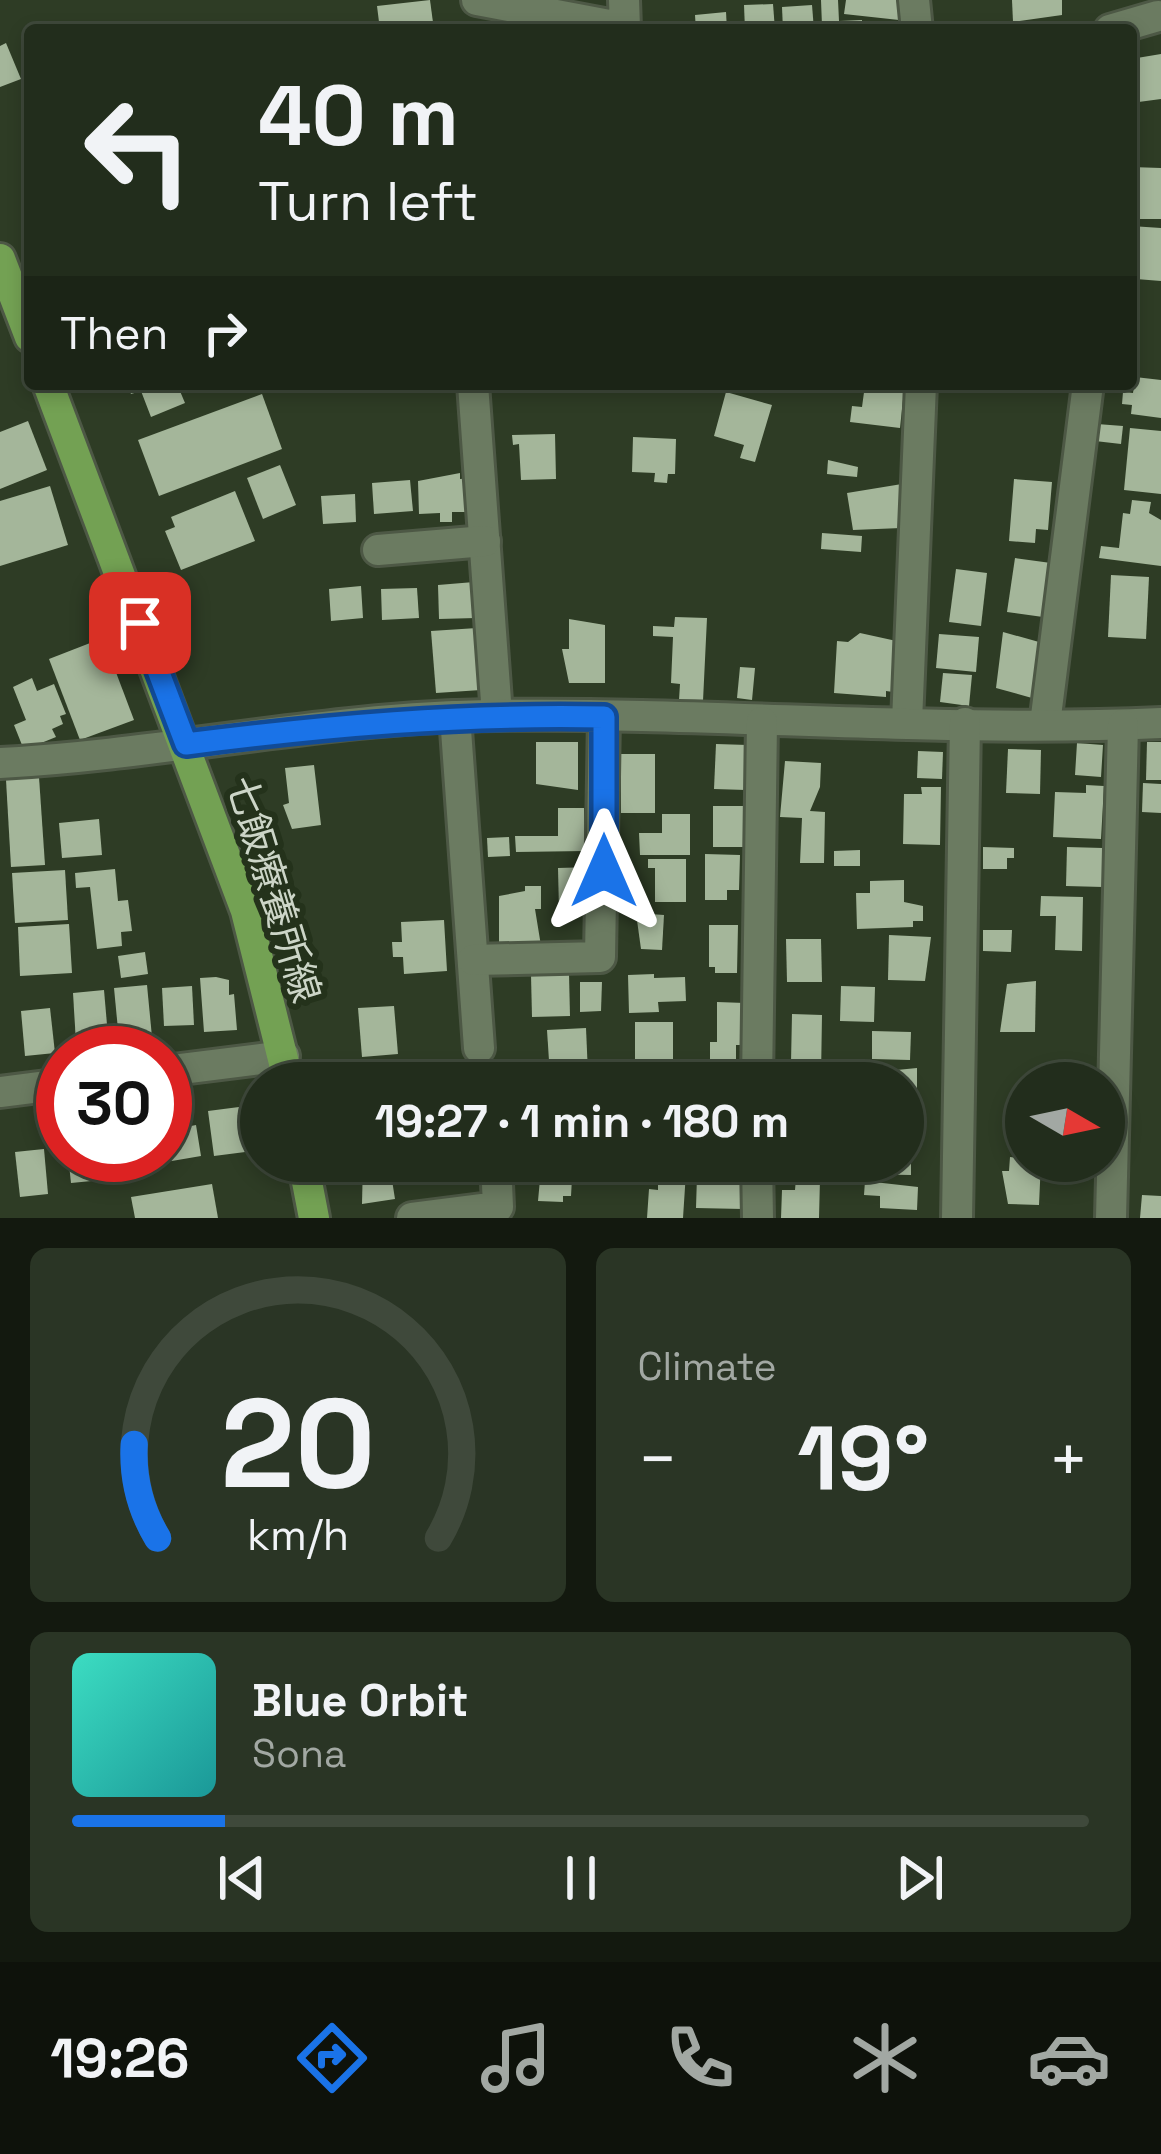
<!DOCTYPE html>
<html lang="en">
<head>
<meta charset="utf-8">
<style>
  :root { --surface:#222d1c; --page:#2a3525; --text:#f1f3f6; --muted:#a2a8a3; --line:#3f493b; --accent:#1a73e8 }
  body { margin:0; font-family:"Space Grotesk","Noto Sans JP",sans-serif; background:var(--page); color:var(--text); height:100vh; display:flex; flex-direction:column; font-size:45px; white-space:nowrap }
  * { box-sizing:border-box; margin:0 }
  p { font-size:39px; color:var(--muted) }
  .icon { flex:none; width:66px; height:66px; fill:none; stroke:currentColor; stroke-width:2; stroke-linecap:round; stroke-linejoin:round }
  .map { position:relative; height:1218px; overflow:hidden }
  .details { display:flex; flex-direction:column; gap:30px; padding:30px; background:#13190f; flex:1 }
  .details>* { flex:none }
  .hud { position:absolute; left:24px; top:24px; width:1113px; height:366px; border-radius:12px; box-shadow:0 6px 18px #0003,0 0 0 3px var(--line); background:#222d1c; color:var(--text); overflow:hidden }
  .needle { width:78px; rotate:99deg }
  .tools { position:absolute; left:1005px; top:1062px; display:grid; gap:24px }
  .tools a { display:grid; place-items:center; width:120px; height:120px; border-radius:50%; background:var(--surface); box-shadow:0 6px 18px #0003,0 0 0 3px var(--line); font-size:60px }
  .speed { position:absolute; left:36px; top:1026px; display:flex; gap:24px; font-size:60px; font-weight:700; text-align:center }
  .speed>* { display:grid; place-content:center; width:156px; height:156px; border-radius:50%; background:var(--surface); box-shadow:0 6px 18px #0003,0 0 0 3px var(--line); line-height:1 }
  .speed .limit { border:18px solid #d22; background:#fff; color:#111 }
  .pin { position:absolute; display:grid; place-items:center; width:102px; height:102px; color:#fff; margin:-51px; border-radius:24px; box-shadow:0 6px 18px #0006 }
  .me { position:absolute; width:132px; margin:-66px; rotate:0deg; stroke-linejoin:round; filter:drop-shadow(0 0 9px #0008) }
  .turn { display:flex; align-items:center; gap:42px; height:252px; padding:0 36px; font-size:54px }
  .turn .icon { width:156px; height:156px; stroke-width:2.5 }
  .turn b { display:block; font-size:84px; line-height:102px }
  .then { display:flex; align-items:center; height:114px; padding:0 36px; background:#0003; gap:24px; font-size:45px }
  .big { font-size:90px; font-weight:800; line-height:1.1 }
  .details .widget { flex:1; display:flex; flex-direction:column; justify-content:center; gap:18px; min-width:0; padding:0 42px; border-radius:18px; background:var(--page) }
  .details .dial { align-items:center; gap:0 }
  .dial svg { height:312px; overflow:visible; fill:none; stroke:var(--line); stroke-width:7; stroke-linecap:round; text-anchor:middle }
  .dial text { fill:var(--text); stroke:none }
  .song { display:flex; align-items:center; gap:36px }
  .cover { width:144px; height:144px; border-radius:18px; background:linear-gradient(135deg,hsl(170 70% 55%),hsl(180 70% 35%)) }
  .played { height:12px; border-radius:6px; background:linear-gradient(90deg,var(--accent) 15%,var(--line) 15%) }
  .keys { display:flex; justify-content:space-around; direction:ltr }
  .heat { display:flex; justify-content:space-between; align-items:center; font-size:66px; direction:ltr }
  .details .tiles { flex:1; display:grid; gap:30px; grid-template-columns:1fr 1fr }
  .widget:last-child { grid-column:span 2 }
  .trip { position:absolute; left:240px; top:1062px; width:684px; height:120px; border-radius:60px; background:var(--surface); box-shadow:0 6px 18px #0003,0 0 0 3px var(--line); font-weight:800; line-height:120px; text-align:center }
  .tabs { display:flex; height:192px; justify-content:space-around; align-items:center; background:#0e120b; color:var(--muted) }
  .tabs .icon { width:84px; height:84px }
  .tabs .current { color:var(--accent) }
  .tabs b { font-size:54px; color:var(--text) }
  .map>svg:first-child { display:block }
  .building { fill:#a4b69a }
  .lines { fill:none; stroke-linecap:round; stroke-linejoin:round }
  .minor-casing { stroke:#4d5845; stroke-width:36 }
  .major-casing { stroke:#4d5845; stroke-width:36 }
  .minor { stroke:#6b7b61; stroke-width:30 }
  .major { stroke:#73a153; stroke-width:30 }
  .route-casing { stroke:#114b97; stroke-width:30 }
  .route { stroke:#1a73e8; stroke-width:21 }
  .labels { text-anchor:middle; stroke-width:12; stroke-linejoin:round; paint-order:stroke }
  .street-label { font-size:39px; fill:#ccd5c7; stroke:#24321b }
</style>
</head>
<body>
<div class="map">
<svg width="1161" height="1218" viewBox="0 0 1161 1218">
  <rect width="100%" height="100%" fill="#2e3c25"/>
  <g class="building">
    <path d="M430 0 434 30H380L377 6Z"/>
    <path d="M821 0H838L839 21 862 20V30L822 26Z"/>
    <path d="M846 0H910L908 30H898L899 20 844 14Z"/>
    <path d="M1012 0H1062V15L1013 22Z"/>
    <path d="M773 4 775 30H745L744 5Z"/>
    <path d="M812 5 814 30H783L782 7Z"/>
    <path d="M726 12 727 30H696L695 15Z"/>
    <path d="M6 43 21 79 0 87V46Z"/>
    <path d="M1161 54V99L1131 103V59Z"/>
    <path d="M1131 167 1161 168V219H1139L1140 188 1131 187Z"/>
    <path d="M1131 226 1161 228V281L1136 279 1139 241H1131Z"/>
    <path d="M1135 377 1161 380V418L1131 414 1132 405 1122 404 1123 392 1133 393Z"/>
    <path d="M127 384H177L185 403 151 417 141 391 131 394Z"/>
    <path d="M865 385 904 390 900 428 850 422 852 406 862 407Z"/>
    <path d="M726 392 772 405 755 462 740 458 744 445 714 436Z"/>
    <path d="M262 394 282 449 159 496 138 440Z"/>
    <path d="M28 421 47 470 0 489V432Z"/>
    <path d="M1097 424 1123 426 1121 444 1095 441Z"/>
    <path d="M1130 428 1161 431V494L1124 490Z"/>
    <path d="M555 434 556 479 521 480 519 444 513 445 512 435Z"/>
    <path d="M633 437 676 439 675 474H668L667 483 654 482 655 473 632 472Z"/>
    <path d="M828 460 858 467 857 477 827 474Z"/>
    <path d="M280 465 296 505 263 519 247 478Z"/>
    <path d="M460 473V479L472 478 473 512H452V522H440V513L419 514 418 481Z"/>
    <path d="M1014 479 1052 482 1048 530 1036 529 1035 543 1009 541Z"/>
    <path d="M410 480 413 511 374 514 372 483Z"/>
    <path d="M908 483 905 512 899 513 901 528 853 530 847 493Z"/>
    <path d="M50 486 68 545 0 566V501Z"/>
    <path d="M235 491 255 541 181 570 165 531 175 527 171 517Z"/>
    <path d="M355 494 356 522 323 524 321 496Z"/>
    <path d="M1132 500 1151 502 1149 513 1161 520V566L1099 558 1101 546 1119 548 1123 513 1130 514Z"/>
    <path d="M822 533 862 536 861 552 821 549Z"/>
    <path d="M1015 558 1051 563 1043 617 1007 612Z"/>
    <path d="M956 569 987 573 981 626 949 622Z"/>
    <path d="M1111 575 1149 577 1146 639 1108 637Z"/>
    <path d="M474 582 476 618 439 619 438 585Z"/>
    <path d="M361 586 363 618 331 621 329 589Z"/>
    <path d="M417 588 419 618 382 620 381 589Z"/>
    <path d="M675 617 707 618 703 701 679 700 680 684 671 683 673 637 653 636V626L674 627Z"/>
    <path d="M569 619 605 625V683H569L562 649H569Z"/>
    <path d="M477 628 481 690 436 693 431 631Z"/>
    <path d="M1003 632 1039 642 1032 698 996 688Z"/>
    <path d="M860 633 901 642 893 692 886 691V697L834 693 837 641 848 642Z"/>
    <path d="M939 634 979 637 976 672 936 668Z"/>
    <path d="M103 638 134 720 80 740 49 659Z"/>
    <path d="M740 667 755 668 752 700 737 698Z"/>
    <path d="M943 673 972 675 969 706 940 702Z"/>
    <path d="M32 678 37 691 54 684 66 714 60 716 63 724 52 729 56 737 24 750 14 725 26 720 13 687Z"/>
    <path d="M536 742H578V790L536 784Z"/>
    <path d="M1147 742H1161V780H1146Z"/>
    <path d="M1077 743 1103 745 1101 777 1075 775Z"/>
    <path d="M716 744 748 745 746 790 714 789Z"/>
    <path d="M1008 749 1041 750 1040 794 1006 793Z"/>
    <path d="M918 751 943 752 942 779 917 778Z"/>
    <rect x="621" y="754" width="34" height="59"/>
    <path d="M785 761 821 763 820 787 810 811 825 812 824 863H800L802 818 780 817Z"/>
    <path d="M314 765 321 825 292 829 283 805 289 803 285 768Z"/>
    <path d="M39 777 45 865 11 867 6 780Z"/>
    <path d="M1143 783 1161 784V813L1142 812Z"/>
    <path d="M1086 785 1104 786 1101 839 1053 837 1055 792 1086 793Z"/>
    <path d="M921 787H941L940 845 903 844 904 794H922Z"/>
    <rect x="713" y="806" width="31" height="41"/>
    <path d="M558 808H584L585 851 516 852 515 836H558Z"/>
    <path d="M662 814H690V855H640L639 833H662Z"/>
    <path d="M99 819 102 855 62 858 59 823Z"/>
    <path d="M509 837 510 856 488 857 487 838Z"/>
    <path d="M983 847 1014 848V858H1007V869H983Z"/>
    <path d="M1067 847 1103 848V887L1066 886Z"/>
    <path d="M860 850V866H834V851Z"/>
    <path d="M705 854 740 855 739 890H727V900H705Z"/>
    <path d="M648 859H686V902H655V868H648Z"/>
    <path d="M592 867 593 909 559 910 558 868Z"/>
    <path d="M115 869 118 901 128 900 132 931 121 932 122 946 97 949 90 887 76 888 75 873Z"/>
    <path d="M65 870 68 920 15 923 12 873Z"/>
    <path d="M904 880V902L923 906V921H913V927L857 929 856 893H870V881Z"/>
    <path d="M525 886H541V909H535L542 952 499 945V896L525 891Z"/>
    <path d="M1041 896 1083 897 1082 951 1055 950 1056 916H1040Z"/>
    <path d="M636 913 664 915 662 950 641 949Z"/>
    <path d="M444 920 447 971 404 974 403 957H393L392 942H402L401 922Z"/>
    <path d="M69 924 72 973 20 976 18 927Z"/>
    <path d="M709 925H738L737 973H715V967H709Z"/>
    <path d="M983 930H1012L1011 952 983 951Z"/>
    <path d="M889 935 931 937 925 981 888 980Z"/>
    <path d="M786 939H821L822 982H787Z"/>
    <path d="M145 952 148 974 121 978 118 956Z"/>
    <path d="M569 974 570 1016 532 1017 531 975Z"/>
    <path d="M654 974V978L685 977 686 1001 658 1002 659 1012 629 1013 628 975Z"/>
    <path d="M216 977 229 980V995L234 994 237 1030 204 1032 200 978Z"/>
    <path d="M1036 981 1035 1032H1000L1007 984Z"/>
    <path d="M580 982H602L601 1011 580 1012Z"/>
    <path d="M147 985 152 1037 119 1040 114 988Z"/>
    <path d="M192 986 194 1025 164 1026 162 988Z"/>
    <path d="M841 986 875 987 874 1022 840 1021Z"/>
    <path d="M104 990 108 1036 76 1043 73 993Z"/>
    <path d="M717 1002 745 1003V1045H736V1063H710V1042H717Z"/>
    <path d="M394 1006 398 1054 362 1057 358 1008Z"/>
    <path d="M50 1008 55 1053 25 1056 21 1011Z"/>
    <path d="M792 1014 822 1015 821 1077 800 1076V1063H791Z"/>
    <rect x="635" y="1022" width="38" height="45"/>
    <path d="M586 1028 588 1074 550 1076 547 1030Z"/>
    <path d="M872 1031 911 1032 910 1060 872 1059Z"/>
    <path d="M847 1067H866V1073L917 1068V1100L903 1099V1083H846Z"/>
    <path d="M239 1107 242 1126 250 1125 253 1151 214 1156 208 1111Z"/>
    <path d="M185 1120 186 1127 196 1125 201 1156 166 1162 165 1130Z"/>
    <path d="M903 1145H911V1175L851 1174V1161H903Z"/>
    <path d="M44 1149 48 1194 20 1197 15 1152Z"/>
    <path d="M68 1155H99L102 1180 71 1183Z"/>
    <path d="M117 1155H151L152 1169 119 1173Z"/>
    <path d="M1010 1157 1041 1161 1039 1205 1008 1204 1002 1171H1009Z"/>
    <path d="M363 1161H389L395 1199 362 1204Z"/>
    <path d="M403 1161H442V1174L404 1175Z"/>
    <path d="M532 1161H573L571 1196H563V1202L538 1201 540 1179 531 1178Z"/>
    <path d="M716 1169 744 1170 743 1209 696 1208 697 1176H716Z"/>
    <path d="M675 1172H686L683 1218H647L649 1189 658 1190V1182L674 1183Z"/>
    <path d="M796 1178 820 1179 819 1218H781L782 1190H795Z"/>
    <path d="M865 1181 918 1187 917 1210 880 1208V1196L864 1195Z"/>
    <path d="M212 1184 218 1218H135L131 1197Z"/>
    <path d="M1142 1195 1161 1196V1218H1140Z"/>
  </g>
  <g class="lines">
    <g class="minor-casing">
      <g id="minor">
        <path d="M477 0 625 28 624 0"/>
        <path d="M914 0 917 30"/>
        <path d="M1110 30 1158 16"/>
        <path d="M473 384 497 715"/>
        <path d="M378 550 485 541"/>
        <path d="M455 716 479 1048"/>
        <path d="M907 722 921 384"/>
        <path d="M1045 724 1088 384"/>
        <path d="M0 763C167 754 330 716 497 715 718 712 940 733 1161 723"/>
        <path d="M473 960 600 957 604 717"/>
        <path d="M165 1071 284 1056"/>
        <path d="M757 1083 762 722"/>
        <path d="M0 1092 63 1084"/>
        <path d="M757 1161 758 1218"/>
        <path d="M412 1218 498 1207 496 1161"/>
        <path d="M957 1218 965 723"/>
        <path d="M1111 1218 1123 725"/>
      </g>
    </g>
    <g class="major-casing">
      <g id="major">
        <path d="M0 259 30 337"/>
        <path d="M48 384 246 911 289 1083"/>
        <path d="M303 1161 314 1218"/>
      </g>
    </g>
    <use href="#minor" class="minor"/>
    <use href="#major" class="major"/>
  </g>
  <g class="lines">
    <g class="route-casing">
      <path id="route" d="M140 623 186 744C326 726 462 714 604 717V871"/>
    </g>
    <use href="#route" class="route"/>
  </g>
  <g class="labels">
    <g class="street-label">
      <text transform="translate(274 889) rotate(73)" y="14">七飯療養所線</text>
    </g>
  </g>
</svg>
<div class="tools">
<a><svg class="needle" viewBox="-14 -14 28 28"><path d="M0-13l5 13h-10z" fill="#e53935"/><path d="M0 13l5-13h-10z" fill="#a2a8a3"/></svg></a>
</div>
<div class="speed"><div class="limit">30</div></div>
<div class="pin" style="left:140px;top:623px;background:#d93025"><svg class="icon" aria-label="arrive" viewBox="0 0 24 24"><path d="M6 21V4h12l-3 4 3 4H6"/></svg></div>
<svg class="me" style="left:604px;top:871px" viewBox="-20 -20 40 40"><path d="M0-17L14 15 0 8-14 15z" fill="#1a73e8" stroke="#fff" stroke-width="4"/></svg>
<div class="trip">19:27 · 1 min · 180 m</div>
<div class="hud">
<div class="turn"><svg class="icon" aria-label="left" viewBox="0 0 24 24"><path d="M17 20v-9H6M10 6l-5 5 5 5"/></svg><div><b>40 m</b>Turn left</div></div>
<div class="then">Then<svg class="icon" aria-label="right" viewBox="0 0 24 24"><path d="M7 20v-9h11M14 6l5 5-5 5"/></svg></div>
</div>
</div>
<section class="details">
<div class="tiles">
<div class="widget dial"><svg viewBox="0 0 100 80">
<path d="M14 69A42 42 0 1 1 86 69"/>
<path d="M14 69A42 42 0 0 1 8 45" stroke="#1a73e8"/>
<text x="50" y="56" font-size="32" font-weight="700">20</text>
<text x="50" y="72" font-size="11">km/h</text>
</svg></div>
<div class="widget"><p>Climate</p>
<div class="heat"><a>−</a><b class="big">19°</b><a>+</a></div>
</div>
<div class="widget">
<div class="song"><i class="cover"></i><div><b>Blue Orbit</b><p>Sona</p></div></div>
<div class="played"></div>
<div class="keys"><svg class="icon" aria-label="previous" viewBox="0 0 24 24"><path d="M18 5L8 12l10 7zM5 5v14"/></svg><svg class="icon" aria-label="pause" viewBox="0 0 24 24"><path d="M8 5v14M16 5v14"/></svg><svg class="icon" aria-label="next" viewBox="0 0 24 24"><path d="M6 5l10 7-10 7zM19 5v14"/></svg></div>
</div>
</div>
</section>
<nav class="tabs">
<b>19:26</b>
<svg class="icon current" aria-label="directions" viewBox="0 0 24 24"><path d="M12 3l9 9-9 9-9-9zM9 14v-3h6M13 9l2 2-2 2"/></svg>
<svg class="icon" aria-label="music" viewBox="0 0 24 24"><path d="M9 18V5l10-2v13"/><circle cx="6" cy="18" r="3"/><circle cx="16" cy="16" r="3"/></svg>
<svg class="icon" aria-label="phone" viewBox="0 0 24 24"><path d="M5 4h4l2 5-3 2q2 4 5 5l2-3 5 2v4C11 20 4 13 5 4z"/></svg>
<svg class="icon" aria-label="climate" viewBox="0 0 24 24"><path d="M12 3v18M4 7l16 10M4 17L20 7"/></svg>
<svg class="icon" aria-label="car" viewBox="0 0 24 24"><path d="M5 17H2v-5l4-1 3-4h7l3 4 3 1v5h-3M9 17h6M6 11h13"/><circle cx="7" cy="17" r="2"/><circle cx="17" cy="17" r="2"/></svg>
</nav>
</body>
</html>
